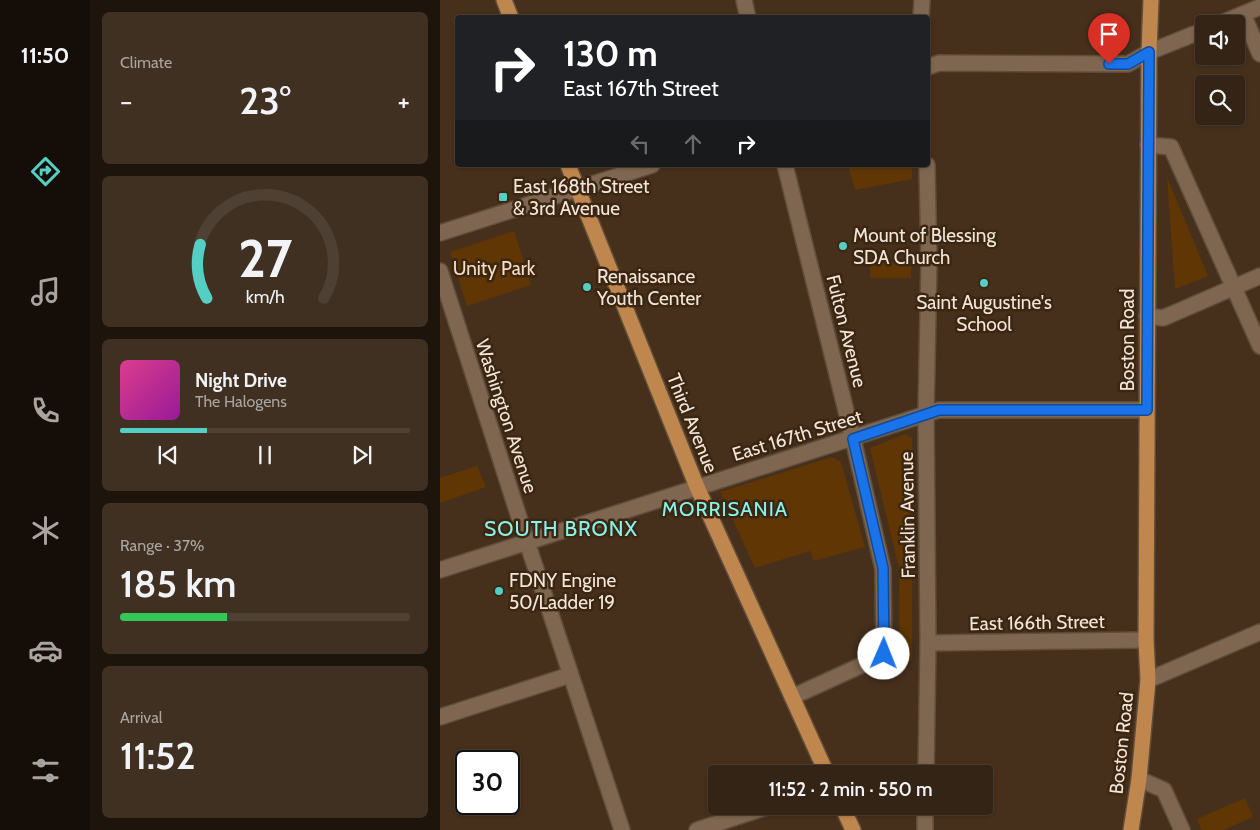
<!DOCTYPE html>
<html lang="en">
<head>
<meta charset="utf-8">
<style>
  :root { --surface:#342415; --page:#3f3022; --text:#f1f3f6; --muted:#a9a4a0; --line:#4e4134; --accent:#55cec4 }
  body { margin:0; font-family:Cabin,sans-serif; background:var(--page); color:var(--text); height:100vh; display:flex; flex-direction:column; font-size:19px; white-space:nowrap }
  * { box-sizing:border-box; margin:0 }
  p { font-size:16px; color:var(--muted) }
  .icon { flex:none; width:28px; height:28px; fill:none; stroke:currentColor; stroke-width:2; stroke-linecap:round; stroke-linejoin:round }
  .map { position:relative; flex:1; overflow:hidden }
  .side { display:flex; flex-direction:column; gap:12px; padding:12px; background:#1d140c; width:350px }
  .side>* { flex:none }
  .banner { position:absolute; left:15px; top:15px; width:475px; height:152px; border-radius:5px; box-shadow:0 1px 4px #0004,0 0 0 1px var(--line); background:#202124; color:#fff; overflow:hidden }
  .controls { position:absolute; left:755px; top:15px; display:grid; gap:10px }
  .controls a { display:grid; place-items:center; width:50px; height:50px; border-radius:5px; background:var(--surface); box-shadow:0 1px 4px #0004,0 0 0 1px var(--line); font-size:25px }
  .speed { position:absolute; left:15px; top:750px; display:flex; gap:10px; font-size:25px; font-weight:700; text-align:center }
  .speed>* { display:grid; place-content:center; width:65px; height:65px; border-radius:50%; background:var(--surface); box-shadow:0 1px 4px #0004,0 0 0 1px var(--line); line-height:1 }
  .speed .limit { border:2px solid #111; border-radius:8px; background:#fff; color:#111 }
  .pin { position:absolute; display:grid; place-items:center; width:42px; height:42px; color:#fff; margin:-51px -21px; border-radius:50% 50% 50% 0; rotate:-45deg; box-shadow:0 0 5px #0007 }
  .pin .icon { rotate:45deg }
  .me { position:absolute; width:55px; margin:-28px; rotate:1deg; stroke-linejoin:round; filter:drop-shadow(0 0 4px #0008) }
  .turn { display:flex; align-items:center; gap:18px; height:105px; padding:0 25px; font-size:22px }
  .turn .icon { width:65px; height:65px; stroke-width:2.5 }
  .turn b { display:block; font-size:35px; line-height:42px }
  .lanes { display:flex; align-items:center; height:48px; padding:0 25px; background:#0003; justify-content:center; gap:25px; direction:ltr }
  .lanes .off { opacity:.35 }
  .big { font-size:38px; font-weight:600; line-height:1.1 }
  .side .card { flex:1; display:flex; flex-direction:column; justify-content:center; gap:8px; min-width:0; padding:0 18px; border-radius:8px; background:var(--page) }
  .side .dial { align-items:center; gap:0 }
  .dial svg { height:130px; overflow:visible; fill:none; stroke:var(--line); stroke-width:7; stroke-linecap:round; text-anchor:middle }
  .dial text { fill:var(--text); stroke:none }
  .song { display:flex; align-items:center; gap:15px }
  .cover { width:60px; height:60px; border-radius:8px; background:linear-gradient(135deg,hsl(330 70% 55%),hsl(300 70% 35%)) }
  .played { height:5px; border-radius:2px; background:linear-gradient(90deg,var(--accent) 30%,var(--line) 30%) }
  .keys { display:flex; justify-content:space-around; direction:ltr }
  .heat { display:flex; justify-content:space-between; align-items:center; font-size:28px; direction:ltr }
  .charge { height:8px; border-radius:4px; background:linear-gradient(90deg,#34c759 37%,var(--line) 0) }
  .trip { position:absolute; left:268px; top:765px; width:285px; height:50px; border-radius:5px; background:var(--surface); box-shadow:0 1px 4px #0004,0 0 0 1px var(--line); font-weight:600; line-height:50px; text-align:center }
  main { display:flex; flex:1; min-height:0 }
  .menu { display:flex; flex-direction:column; width:90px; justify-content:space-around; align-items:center; background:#150e08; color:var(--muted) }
  .menu .icon { width:35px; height:35px }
  .menu .on { color:var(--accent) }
  .menu b { font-size:22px; color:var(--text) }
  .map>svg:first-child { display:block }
  .green { fill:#603604 }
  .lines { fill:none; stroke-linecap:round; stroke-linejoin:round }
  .minor-casing { stroke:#5f4d3b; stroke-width:18 }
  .major-casing { stroke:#5f4d3b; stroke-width:18 }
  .minor { stroke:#7e6650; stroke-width:15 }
  .major { stroke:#bf864d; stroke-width:15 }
  .route-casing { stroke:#114b97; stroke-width:12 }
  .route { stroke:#1a73e8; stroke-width:9 }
  .poi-dot { fill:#55cec4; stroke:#3b2612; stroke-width:2 }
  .labels { text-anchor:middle; stroke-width:5; stroke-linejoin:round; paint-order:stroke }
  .poi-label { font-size:19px; fill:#f3e5d9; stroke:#3b2612; text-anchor:start }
  .park-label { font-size:19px; fill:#f9dcc3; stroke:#3b2612 }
  .street-label { font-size:19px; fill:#f3e5d9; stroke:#3b2612 }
  .neighbourhood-label { font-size:20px; letter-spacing:1px; fill:#89f3ea; stroke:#3b2612 }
  .quarter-label { font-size:21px; letter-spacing:1px; fill:#89f3ea; stroke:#3b2612 }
</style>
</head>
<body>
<main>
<nav class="menu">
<b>11:50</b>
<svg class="icon on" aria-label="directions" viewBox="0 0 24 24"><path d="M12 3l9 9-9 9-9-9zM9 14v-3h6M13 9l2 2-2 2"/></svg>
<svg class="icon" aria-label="music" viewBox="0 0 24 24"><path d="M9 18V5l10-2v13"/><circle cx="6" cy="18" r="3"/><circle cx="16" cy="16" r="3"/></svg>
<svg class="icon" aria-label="phone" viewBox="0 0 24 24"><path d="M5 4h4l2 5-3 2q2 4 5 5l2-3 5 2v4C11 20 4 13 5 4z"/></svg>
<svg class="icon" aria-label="climate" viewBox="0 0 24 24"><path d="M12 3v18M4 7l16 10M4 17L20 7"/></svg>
<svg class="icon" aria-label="car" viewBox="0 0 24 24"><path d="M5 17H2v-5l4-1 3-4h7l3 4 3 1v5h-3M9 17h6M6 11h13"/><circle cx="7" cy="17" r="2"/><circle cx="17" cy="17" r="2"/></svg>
<svg class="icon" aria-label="filters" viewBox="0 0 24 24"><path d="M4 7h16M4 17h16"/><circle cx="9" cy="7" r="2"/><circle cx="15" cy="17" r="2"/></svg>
</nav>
<section class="side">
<div class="card"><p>Climate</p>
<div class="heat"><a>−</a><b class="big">23°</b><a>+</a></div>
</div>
<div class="card dial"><svg viewBox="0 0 100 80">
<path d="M14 69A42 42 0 1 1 86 69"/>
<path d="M14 69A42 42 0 0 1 10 36" stroke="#55cec4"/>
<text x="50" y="56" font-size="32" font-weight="700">27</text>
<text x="50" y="72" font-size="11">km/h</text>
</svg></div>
<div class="card">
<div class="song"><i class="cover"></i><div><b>Night Drive</b><p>The Halogens</p></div></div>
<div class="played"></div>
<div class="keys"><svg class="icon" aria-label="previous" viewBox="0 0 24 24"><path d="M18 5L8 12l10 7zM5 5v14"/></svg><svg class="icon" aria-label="pause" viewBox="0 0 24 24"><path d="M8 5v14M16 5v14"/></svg><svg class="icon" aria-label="next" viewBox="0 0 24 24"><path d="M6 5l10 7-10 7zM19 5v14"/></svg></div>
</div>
<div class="card"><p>Range · 37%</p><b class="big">185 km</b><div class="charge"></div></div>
<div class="card"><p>Arrival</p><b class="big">11:52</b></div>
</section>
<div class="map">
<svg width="820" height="830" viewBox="0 0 820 830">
  <rect width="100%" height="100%" fill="#46301c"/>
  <g class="green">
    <path d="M408 165H472V179L415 190Z"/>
    <path d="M727 177 768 276 735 289Z"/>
    <path d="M74 231 91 285 27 306 10 252Z"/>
    <path d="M471 262V278H430V263Z"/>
    <path d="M465 434 472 438V661L460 660 459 568 430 448Z"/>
    <path d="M392 457 401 462 425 547 374 561 370 551 315 568 280 492Z"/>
    <path d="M37 466 46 487 0 503V478Z"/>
    <path d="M805 798 813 817 783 830H762L757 819Z"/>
  </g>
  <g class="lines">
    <g class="minor-casing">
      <g id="minor">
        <path d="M304 0 308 18"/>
        <path d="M803 14 820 54"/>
        <path d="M481 18 482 0"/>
        <path d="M779 24 820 7"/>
        <path d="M488 67 499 63 688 64 709 52 764 30"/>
        <path d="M708 145 731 147 820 346"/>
        <path d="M345 165 413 439 443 569 444 655 352 697"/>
        <path d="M0 233 212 165"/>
        <path d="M0 271 87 542 182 830"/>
        <path d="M707 316 723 318 820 276"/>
        <path d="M0 570 499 410H707"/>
        <path d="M488 643 706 640"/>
        <path d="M708 680 820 632"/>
        <path d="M0 717 130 675"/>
        <path d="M486 774 488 643 486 414 489 261 487 165"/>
        <path d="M699 779 724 790 742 830"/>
        <path d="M257 830 330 806"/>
        <path d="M485 830V806"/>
      </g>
    </g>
    <g class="major-casing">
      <g id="major">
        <path d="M64 0 71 18"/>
        <path d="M128 165 257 487 387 774"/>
        <path d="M402 806 413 830"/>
        <path d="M691 830 699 779 708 680 706 640 709 52 711 0"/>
      </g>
    </g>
    <use href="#minor" class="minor"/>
    <use href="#major" class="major"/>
  </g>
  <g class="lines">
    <g class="route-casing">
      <path id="route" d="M444 654 443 568 413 439 499 410H707L709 52 688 64H669"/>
    </g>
    <use href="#route" class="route"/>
  </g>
  <g class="poi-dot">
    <rect x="58" y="192" width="10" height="10" rx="2.5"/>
    <circle cx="403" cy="246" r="5"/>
    <circle cx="544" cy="283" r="5"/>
    <circle cx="147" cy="287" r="5"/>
    <circle cx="59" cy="591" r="5"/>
  </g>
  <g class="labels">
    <g class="poi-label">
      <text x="73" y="193">East 168th Street<tspan x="73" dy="22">&amp; 3rd Avenue</tspan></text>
      <text x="413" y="242">Mount of Blessing<tspan x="413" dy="22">SDA Church</tspan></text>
      <text x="157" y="283">Renaissance<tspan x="157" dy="22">Youth Center</tspan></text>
      <text x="544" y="309" text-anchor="middle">Saint Augustine's<tspan x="544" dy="22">School</tspan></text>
      <text x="69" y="587">FDNY Engine<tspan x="69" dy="22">50/Ladder 19</tspan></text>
    </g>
    <g class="park-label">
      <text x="54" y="275">Unity Park</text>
    </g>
    <g class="street-label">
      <text transform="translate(407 331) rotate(76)" y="7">Fulton Avenue</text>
      <text transform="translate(687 340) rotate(-90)" y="7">Boston Road</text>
      <text transform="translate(67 416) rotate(72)" y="7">Washington Avenue</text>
      <text transform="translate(253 423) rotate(68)" y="7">Third Avenue</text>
      <text transform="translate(357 435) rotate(-17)" y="7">East 167th Street</text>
      <text transform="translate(467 515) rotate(-91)" y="7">Franklin Avenue</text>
      <text transform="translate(597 622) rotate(-1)" y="7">East 166th Street</text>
      <text transform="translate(681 743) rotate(-84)" y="7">Boston Road</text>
    </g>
    <g class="neighbourhood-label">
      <text x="285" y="516">MORRISANIA</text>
    </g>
    <g class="quarter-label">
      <text x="121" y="536">SOUTH BRONX</text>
    </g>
  </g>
</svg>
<div class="controls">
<a><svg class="icon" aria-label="sound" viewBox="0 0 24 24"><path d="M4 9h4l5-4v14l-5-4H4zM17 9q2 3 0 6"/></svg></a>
<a><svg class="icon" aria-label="search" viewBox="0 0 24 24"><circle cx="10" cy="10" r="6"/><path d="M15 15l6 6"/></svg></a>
</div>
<div class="speed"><div class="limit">30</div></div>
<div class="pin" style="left:669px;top:64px;background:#d93025"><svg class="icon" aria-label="arrive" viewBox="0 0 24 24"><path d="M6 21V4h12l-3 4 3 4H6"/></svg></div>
<svg class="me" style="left:444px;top:654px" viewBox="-20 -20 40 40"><circle r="19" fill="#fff"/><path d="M0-13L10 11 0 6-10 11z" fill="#1a73e8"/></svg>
<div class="trip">11:52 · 2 min · 550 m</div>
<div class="banner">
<div class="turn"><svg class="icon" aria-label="right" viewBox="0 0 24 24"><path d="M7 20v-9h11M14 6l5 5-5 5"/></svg><div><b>130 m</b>East 167th Street</div></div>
<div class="lanes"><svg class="icon off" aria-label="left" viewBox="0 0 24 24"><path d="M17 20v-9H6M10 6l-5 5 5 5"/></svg><svg class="icon off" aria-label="ahead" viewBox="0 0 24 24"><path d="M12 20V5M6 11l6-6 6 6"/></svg><svg class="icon" aria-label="right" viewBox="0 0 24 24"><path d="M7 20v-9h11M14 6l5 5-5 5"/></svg></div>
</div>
</div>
</main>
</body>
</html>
